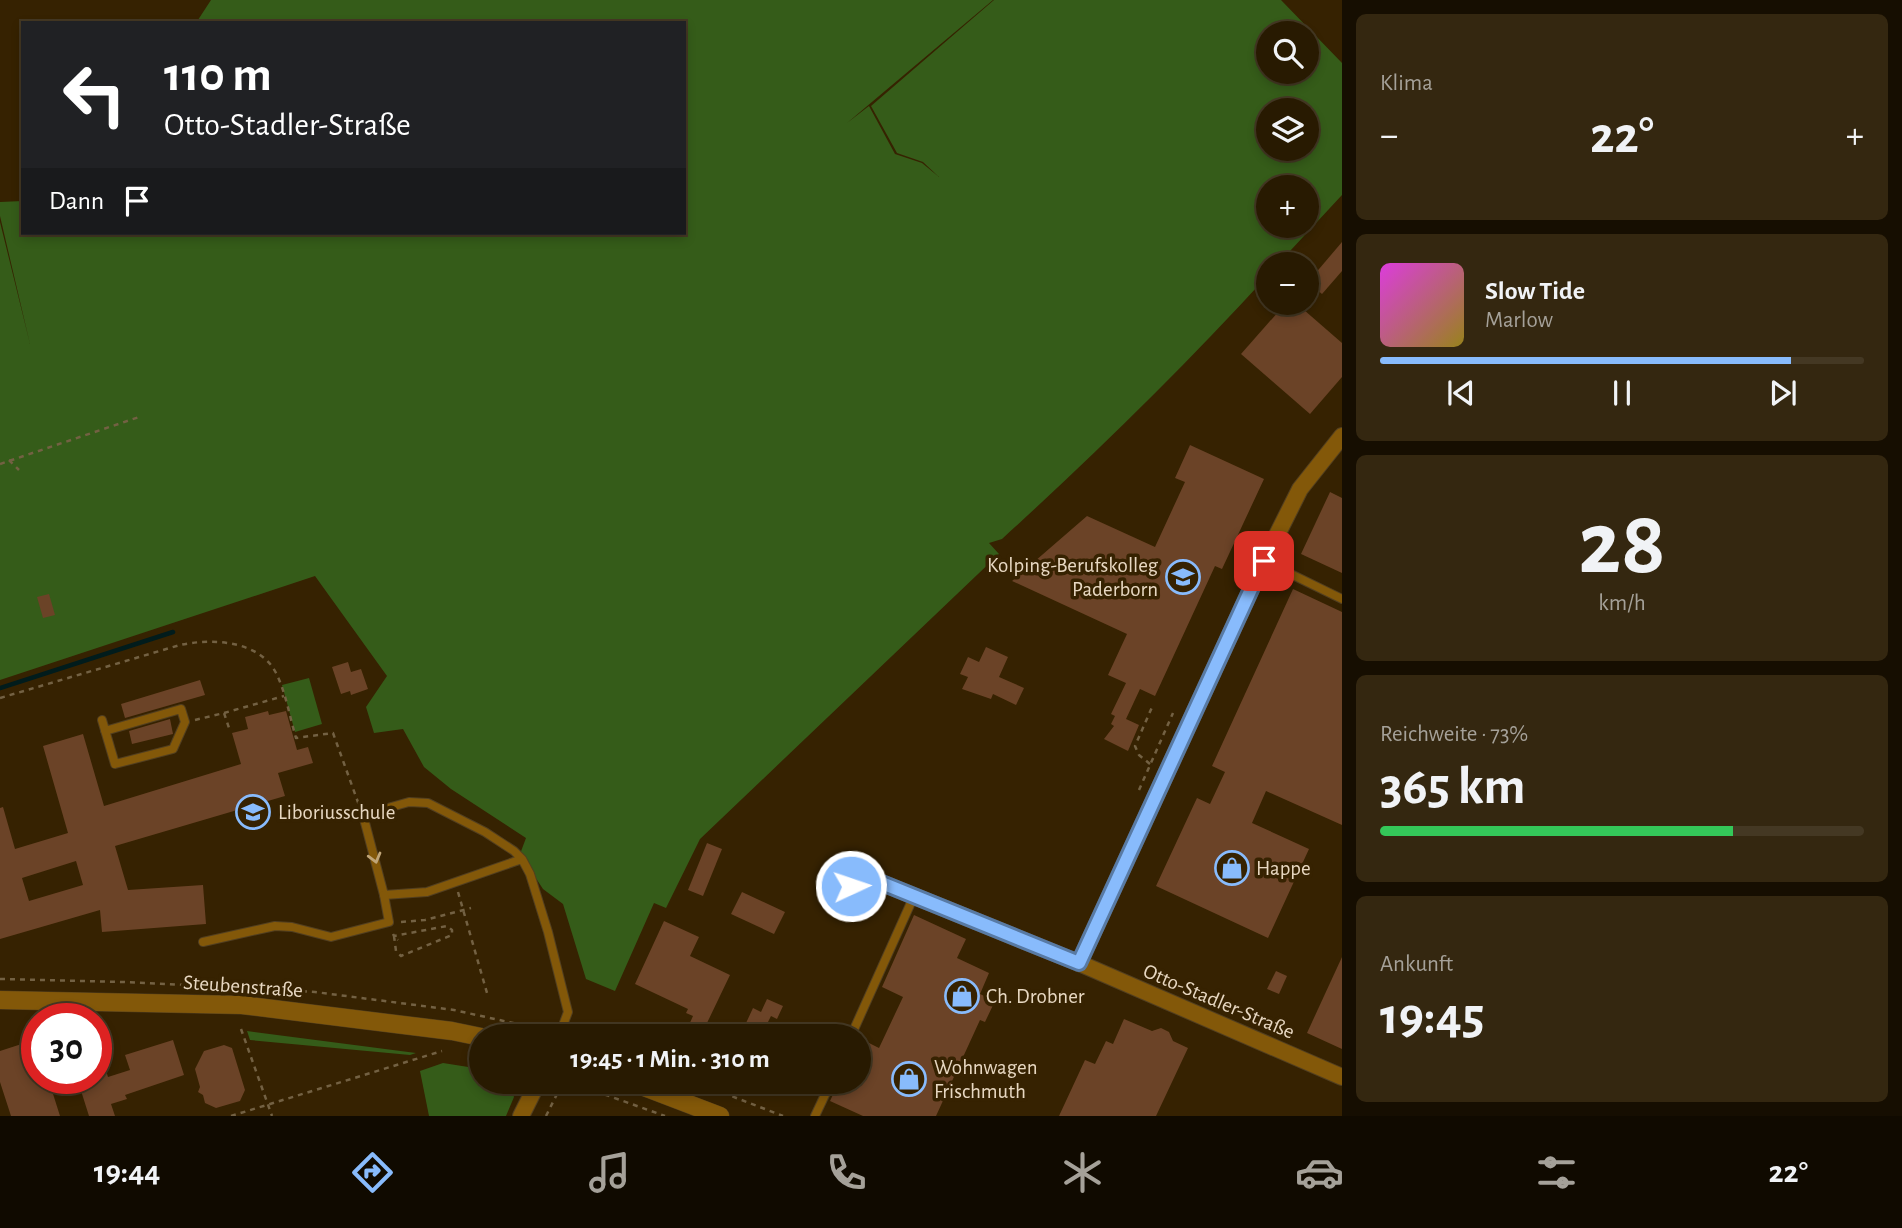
<!DOCTYPE html>
<html lang="de">
<head>
<meta charset="utf-8">
<style>
  :root { --surface:#281a01; --page:#342710; --text:#f1f3f6; --muted:#a5a199; --line:#443823; --accent:#88bbfc }
  body { margin:0; font-family:"Alegreya Sans",sans-serif; background:var(--page); color:var(--text); height:100vh; display:flex; flex-direction:column; font-size:26px; white-space:nowrap }
  * { box-sizing:border-box; margin:0 }
  p { font-size:23px; color:var(--muted) }
  .icon { flex:none; width:38px; height:38px; fill:none; stroke:currentColor; stroke-width:2; stroke-linecap:round; stroke-linejoin:round }
  .map { position:relative; flex:1; overflow:hidden }
  .sheet { display:flex; flex-direction:column; gap:14px; padding:14px; background:#160e01; width:560px }
  .sheet>* { flex:none }
  .guide { position:absolute; left:21px; top:21px; width:665px; height:214px; border-radius:0px; box-shadow:0 4px 10px #0003,0 0 0 2px var(--line); background:#202124; color:#fff; overflow:hidden }
  .tools { position:absolute; left:1256px; top:21px; display:grid; gap:14px }
  .tools a { display:grid; place-items:center; width:63px; height:63px; border-radius:50%; background:var(--surface); box-shadow:0 4px 10px #0003,0 0 0 2px var(--line); font-size:35px }
  .speed { position:absolute; left:21px; top:1003px; display:flex; gap:14px; font-size:35px; font-weight:700; text-align:center }
  .speed>* { display:grid; place-content:center; width:91px; height:91px; border-radius:50%; background:var(--surface); box-shadow:0 4px 10px #0003,0 0 0 2px var(--line); line-height:1 }
  .speed .limit { border:10px solid #d22; background:#fff; color:#111 }
  .pin { position:absolute; display:grid; place-items:center; width:60px; height:60px; color:#fff; margin:-30px; border-radius:14px; box-shadow:0 4px 10px #0006 }
  .me { position:absolute; width:77px; margin:-38px; rotate:87deg; stroke-linejoin:round; filter:drop-shadow(0 0 5px #0008) }
  .turn { display:flex; align-items:center; gap:24px; height:147px; padding:0 28px; font-size:32px }
  .turn .icon { width:91px; height:91px; stroke-width:2.5 }
  .turn b { display:block; font-size:49px; line-height:60px }
  .then { display:flex; align-items:center; height:66px; padding:0 28px; background:#0003; gap:14px; font-size:26px }
  .big { font-size:52px; font-weight:700; line-height:1.1 }
  .sheet .tile { flex:1; display:flex; flex-direction:column; justify-content:center; gap:10px; min-width:0; padding:0 24px; border-radius:10px; background:var(--page) }
  .sheet .dial { align-items:center; gap:0 }
  .dial b { font-size:91px; line-height:1 }
  .song { display:flex; align-items:center; gap:21px }
  .cover { width:84px; height:84px; border-radius:10px; background:linear-gradient(135deg,hsl(300 70% 55%),hsl(50 70% 35%)) }
  .played { height:7px; border-radius:4px; background:linear-gradient(90deg,var(--accent) 85%,var(--line) 85%) }
  .keys { display:flex; justify-content:space-around; direction:ltr }
  .heat { display:flex; justify-content:space-between; align-items:center; font-size:38px; direction:ltr }
  .charge { height:10px; border-radius:5px; background:linear-gradient(90deg,#34c759 73%,var(--line) 0) }
  .trip { position:absolute; left:469px; top:1024px; width:402px; height:70px; border-radius:35px; background:var(--surface); box-shadow:0 4px 10px #0003,0 0 0 2px var(--line); font-weight:700; line-height:70px; text-align:center }
  .dock { display:flex; height:112px; justify-content:space-around; align-items:center; background:#100a00; color:var(--muted) }
  .dock .icon { width:49px; height:49px }
  .dock .on { color:var(--accent) }
  .dock b { font-size:32px; color:var(--text) }
  main { display:flex; flex:1; min-height:0 }
  .map>svg:first-child { display:block }
  .green { fill:#355c19; fill-rule:evenodd }
  .lines { fill:none; stroke-linecap:round; stroke-linejoin:round }
  .stream { stroke:#011c1c; stroke-width:4.5 }
  .building { fill:#6b4327; fill-rule:evenodd }
  .service-casing { stroke:#523f20; stroke-width:10 }
  .minor-casing { stroke:#523f20; stroke-width:18 }
  .tertiary-casing { stroke:#523f20; stroke-width:19 }
  .path { stroke:#736143; stroke-width:2.5; stroke-dasharray:5 5; stroke-linecap:butt }
  .service { stroke:#835809; stroke-width:8 }
  .minor { stroke:#835809; stroke-width:16 }
  .tertiary { stroke:#835809; stroke-width:18 }
  .oneway { stroke:#c0a578 }
  .route-casing { stroke:#587aa4; stroke-width:18 }
  .route { stroke:#88bbfc; stroke-width:12 }
  .labels { text-anchor:middle; stroke-width:7; stroke-linejoin:round; paint-order:stroke }
  .poi-label { font-size:21px; fill:#e8d8c2; stroke:#362201; text-anchor:start }
  .street-label { font-size:21px; fill:#e8d8c2; stroke:#362201 }
</style>
</head>
<body>
<main>
<div class="map">
<svg width="1342" height="1116" viewBox="0 0 1342 1116">
  <rect width="100%" height="100%" fill="#362201"/>
  <g class="green">
    <path d="M211 0H993L847 123 869 106 895 154 922 163 939 177 923 162 897 153 871 106 994 0H1281L1342 63V195L1278 264H1269V274C1184 367 1095 454 1002 539L989 543 999 554 700 839 666 908 654 903 615 991 586 979 563 904 543 889 520 854 526 838 451 789 424 767 403 729 374 733 366 707 387 676 315 576 0 680V222L30 344 0 216V202L23 201V233H684V23H196ZM1269 33H1307V72H1269ZM1269 110H1307V149H1269ZM1269 187H1307V226H1269Z"/>
    <path d="M309 678 322 724 295 732 282 685Z"/>
    <path d="M247 1031 416 1053 410 1055 250 1040Z"/>
    <path d="M443 1063 481 1069V1082H510L514 1097 506 1116H429L420 1071Z"/>
  </g>
  <g class="lines">
    <path class="stream" d="M0 688 173 632"/>
  </g>
  <g class="building">
    <path d="M1342 242V271L1322 294 1308 282Z"/>
    <path d="M1286 303H1296L1342 343V377L1310 414 1241 354Z"/>
    <path d="M1190 445 1264 479 1222 569 1215 566 1155 696 1140 689 1126 719 1139 725 1128 751 1104 739 1114 726 1111 724 1115 716 1111 714 1126 683 1108 675 1127 634 1012 581 1087 516 1155 547 1185 482 1175 478Z"/>
    <path d="M1330 492 1342 498V573L1301 554Z"/>
    <path d="M1293 589 1342 612V825L1266 791 1252 823 1309 849 1268 938 1156 886 1197 798 1210 804 1225 772 1212 766Z"/>
    <path d="M49 594 55 615 43 618 37 597Z"/>
    <path d="M986 647 1008 657 999 677 1024 688 1016 705 993 694 991 699 962 689 968 677 960 674 968 657 979 662Z"/>
    <path d="M348 662 351 672 361 669 368 689 351 695 350 691 341 694 332 667Z"/>
    <path d="M200 680 205 695 125 718 121 704Z"/>
    <path d="M268 711 269 715 286 711 297 750 308 747 313 763 278 773 285 796 115 846 128 890 203 885 206 924 102 932 100 910 0 939V808L3 807 15 849 68 833 43 746 83 734 104 806 241 764 232 733 248 729 245 717ZM76 861 83 885 29 901 22 878Z"/>
    <path d="M170 719 173 734 132 744 129 731Z"/>
    <path d="M707 843 722 849 703 896 688 890Z"/>
    <path d="M742 892 785 912 774 934 731 914Z"/>
    <path d="M914 915 966 939 957 958 989 973 980 994 995 1001 985 1022 980 1020 936 1116H863L830 1101 839 1082H859V1038L879 1048 903 997 882 987Z"/>
    <path d="M664 921 699 937 690 956 730 975 707 1023 735 1036H684L693 1016 686 1013 688 1009 635 984Z"/>
    <path d="M1342 957V1049L1307 1033Z"/>
    <path d="M1276 971 1287 976 1279 994 1267 989Z"/>
    <path d="M767 999 783 1006 777 1019 771 1016 761 1036H740L753 1008 761 1012Z"/>
    <path d="M1124 1019 1152 1031 1161 1028 1169 1032 1173 1041 1188 1048 1156 1116H1059L1085 1060 1095 1064 1106 1041 1113 1044Z"/>
    <path d="M37 1039V1078H48L60 1116H11L0 1082V1051Z"/>
    <path d="M173 1040 184 1075 125 1095 127 1099 111 1104 115 1116H89L77 1078H96V1048L99 1047 108 1077 130 1070 125 1055Z"/>
    <path d="M224 1045 232 1048 245 1090 240 1101 216 1108 205 1103 203 1095 198 1092 200 1087 195 1069 204 1051Z"/>
  </g>
  <g class="lines">
    <g class="service-casing">
      <g id="service">
        <path d="M1264 561 1342 599"/>
        <path d="M102 720 115 764 173 749 185 722 181 709 105 731"/>
        <path d="M522 859 427 892 384 895 363 815 409 802 428 803 485 832 514 851 522 859 530 874 548 932 568 1012 559 1036"/>
        <path d="M203 942 275 926 292 927 331 937 389 922 384 895"/>
        <path d="M851 1036 914 896"/>
        <path d="M815 1116 831 1082"/>
      </g>
    </g>
    <g class="minor-casing">
      <g id="minor">
        <path d="M851 886 872 879 1079 963 1342 1077"/>
        <path d="M1079 963 1264 561 1300 489 1342 436"/>
        <path d="M521 1116 538 1082"/>
      </g>
    </g>
    <g class="tertiary-casing">
      <g id="tertiary">
        <path d="M0 1000 242 1005 452 1031 481 1037"/>
        <path d="M631 1082 720 1116"/>
      </g>
    </g>
    <g class="path">
      <path d="M9 460 19 470"/>
      <path d="M0 464 142 416"/>
      <path d="M0 698 180 645C212 638 261 640 277 675 286 694 290 718 296 738L333 733 359 805"/>
      <path d="M224 713 284 696"/>
      <path d="M195 720 224 713 229 728"/>
      <path d="M1150 764 1139 755 1135 746 1153 705"/>
      <path d="M1139 790 1173 713"/>
      <path d="M458 892 487 993"/>
      <path d="M401 922 425 920 471 908"/>
      <path d="M393 934 394 936 447 926 452 930V935L401 956 396 951 394 936 398 940"/>
      <path d="M0 979 124 982 224 987"/>
      <path d="M252 988 315 992 454 1010 549 1031"/>
      <path d="M241 1029 272 1116"/>
      <path d="M695 1082 783 1116"/>
      <path d="M231 1116 442 1051"/>
      <path d="M546 1116 562 1084 581 1086 665 1116"/>
    </g>
    <use href="#service" class="service"/>
    <use href="#minor" class="minor"/>
    <use href="#tertiary" class="tertiary"/>
  </g>
  <defs><path id="oneway-chevron" d="M-2-3.5L2.5 0L-2 3.5" fill="none" stroke-width="1.6" stroke-linecap="round" stroke-linejoin="round" transform="scale(1.75)"/></defs>
  <use class="oneway" href="#oneway-chevron" transform="translate(375 858) rotate(75)"/>
  <g class="lines">
    <g class="route-casing">
      <path id="route" d="M851 886 872 879 1079 963 1264 561"/>
    </g>
    <use href="#route" class="route"/>
  </g>
  <defs>
    <g id="school-ring" transform="scale(1.75)"><circle r="9.5" fill="#362201" stroke="#88bbfc" stroke-width="1.5"/><path d="M0-5L7-2L0 1L-7-2ZM-4 1L0 2.5L4 1V4Q0 6-4 4Z" fill="#88bbfc"/></g>
    <g id="shop-ring" transform="scale(1.75)"><circle r="9.5" fill="#362201" stroke="#88bbfc" stroke-width="1.5"/><path d="M-5-2.5h2.3a2.7 3.5 0 0 1 5.4 0H5L5.5 6h-11ZM-1.5-2.5h3a1.5 2.3 0 0 0-3 0Z" fill="#88bbfc"/></g>
  </defs>
  <g fill-rule="evenodd">
    <use href="#school-ring" x="1183" y="577"/>
    <use href="#school-ring" x="253" y="812"/>
    <use href="#shop-ring" x="1232" y="868"/>
    <use href="#shop-ring" x="962" y="996"/>
    <use href="#shop-ring" x="909" y="1079"/>
  </g>
  <g class="labels">
    <g class="poi-label">
      <text x="1158" y="572" text-anchor="end">Kolping-Berufskolleg<tspan x="1158" dy="24">Paderborn</tspan></text>
      <text x="278" y="819">Liboriusschule</text>
      <text x="1256" y="875">Happe</text>
      <text x="986" y="1003">Ch. Drobner</text>
      <text x="934" y="1074">Wohnwagen<tspan x="934" dy="24">Frischmuth</tspan></text>
    </g>
    <g class="street-label">
      <text transform="translate(243 986) rotate(4)" y="7">Steubenstraße</text>
      <text transform="translate(1219 1001) rotate(23)" y="7">Otto-Stadler-Straße</text>
    </g>
  </g>
</svg>
<div class="tools">
<a><svg class="icon" aria-label="search" viewBox="0 0 24 24"><circle cx="10" cy="10" r="6"/><path d="M15 15l6 6"/></svg></a>
<a><svg class="icon" aria-label="layers" viewBox="0 0 24 24"><path d="M12 4l9 5-9 5-9-5zM3 14l9 5 9-5"/></svg></a>
<a>+</a>
<a>−</a>
</div>
<div class="speed"><div class="limit">30</div></div>
<div class="pin" style="left:1264px;top:561px;background:#d93025"><svg class="icon" aria-label="arrive" viewBox="0 0 24 24"><path d="M6 21V4h12l-3 4 3 4H6"/></svg></div>
<svg class="me" style="left:851px;top:886px" viewBox="-20 -20 40 40"><circle r="17" fill="#88bbfc" stroke="#fff" stroke-width="3"/><path d="M0-11L8 9 0 5-8 9z" fill="#fff"/></svg>
<div class="trip">19:45 · 1 Min. · 310 m</div>
<div class="guide">
<div class="turn"><svg class="icon" aria-label="left" viewBox="0 0 24 24"><path d="M17 20v-9H6M10 6l-5 5 5 5"/></svg><div><b>110 m</b>Otto-Stadler-Straße</div></div>
<div class="then">Dann<svg class="icon" aria-label="arrive" viewBox="0 0 24 24"><path d="M6 21V4h12l-3 4 3 4H6"/></svg></div>
</div>
</div>
<section class="sheet">
<div class="tile"><p>Klima</p>
<div class="heat"><a>−</a><b class="big">22°</b><a>+</a></div>
</div>
<div class="tile">
<div class="song"><i class="cover"></i><div><b>Slow Tide</b><p>Marlow</p></div></div>
<div class="played"></div>
<div class="keys"><svg class="icon" aria-label="previous" viewBox="0 0 24 24"><path d="M18 5L8 12l10 7zM5 5v14"/></svg><svg class="icon" aria-label="pause" viewBox="0 0 24 24"><path d="M8 5v14M16 5v14"/></svg><svg class="icon" aria-label="next" viewBox="0 0 24 24"><path d="M6 5l10 7-10 7zM19 5v14"/></svg></div>
</div>
<div class="tile dial"><b>28</b><p>km/h</p></div>
<div class="tile"><p>Reichweite · 73%</p><b class="big">365 km</b><div class="charge"></div></div>
<div class="tile"><p>Ankunft</p><b class="big">19:45</b></div>
</section>
</main>
<nav class="dock">
<b>19:44</b>
<svg class="icon on" aria-label="directions" viewBox="0 0 24 24"><path d="M12 3l9 9-9 9-9-9zM9 14v-3h6M13 9l2 2-2 2"/></svg>
<svg class="icon" aria-label="music" viewBox="0 0 24 24"><path d="M9 18V5l10-2v13"/><circle cx="6" cy="18" r="3"/><circle cx="16" cy="16" r="3"/></svg>
<svg class="icon" aria-label="phone" viewBox="0 0 24 24"><path d="M5 4h4l2 5-3 2q2 4 5 5l2-3 5 2v4C11 20 4 13 5 4z"/></svg>
<svg class="icon" aria-label="climate" viewBox="0 0 24 24"><path d="M12 3v18M4 7l16 10M4 17L20 7"/></svg>
<svg class="icon" aria-label="car" viewBox="0 0 24 24"><path d="M5 17H2v-5l4-1 3-4h7l3 4 3 1v5h-3M9 17h6M6 11h13"/><circle cx="7" cy="17" r="2"/><circle cx="17" cy="17" r="2"/></svg>
<svg class="icon" aria-label="filters" viewBox="0 0 24 24"><path d="M4 7h16M4 17h16"/><circle cx="9" cy="7" r="2"/><circle cx="15" cy="17" r="2"/></svg>
<b>22°</b>
</nav>
</body>
</html>
